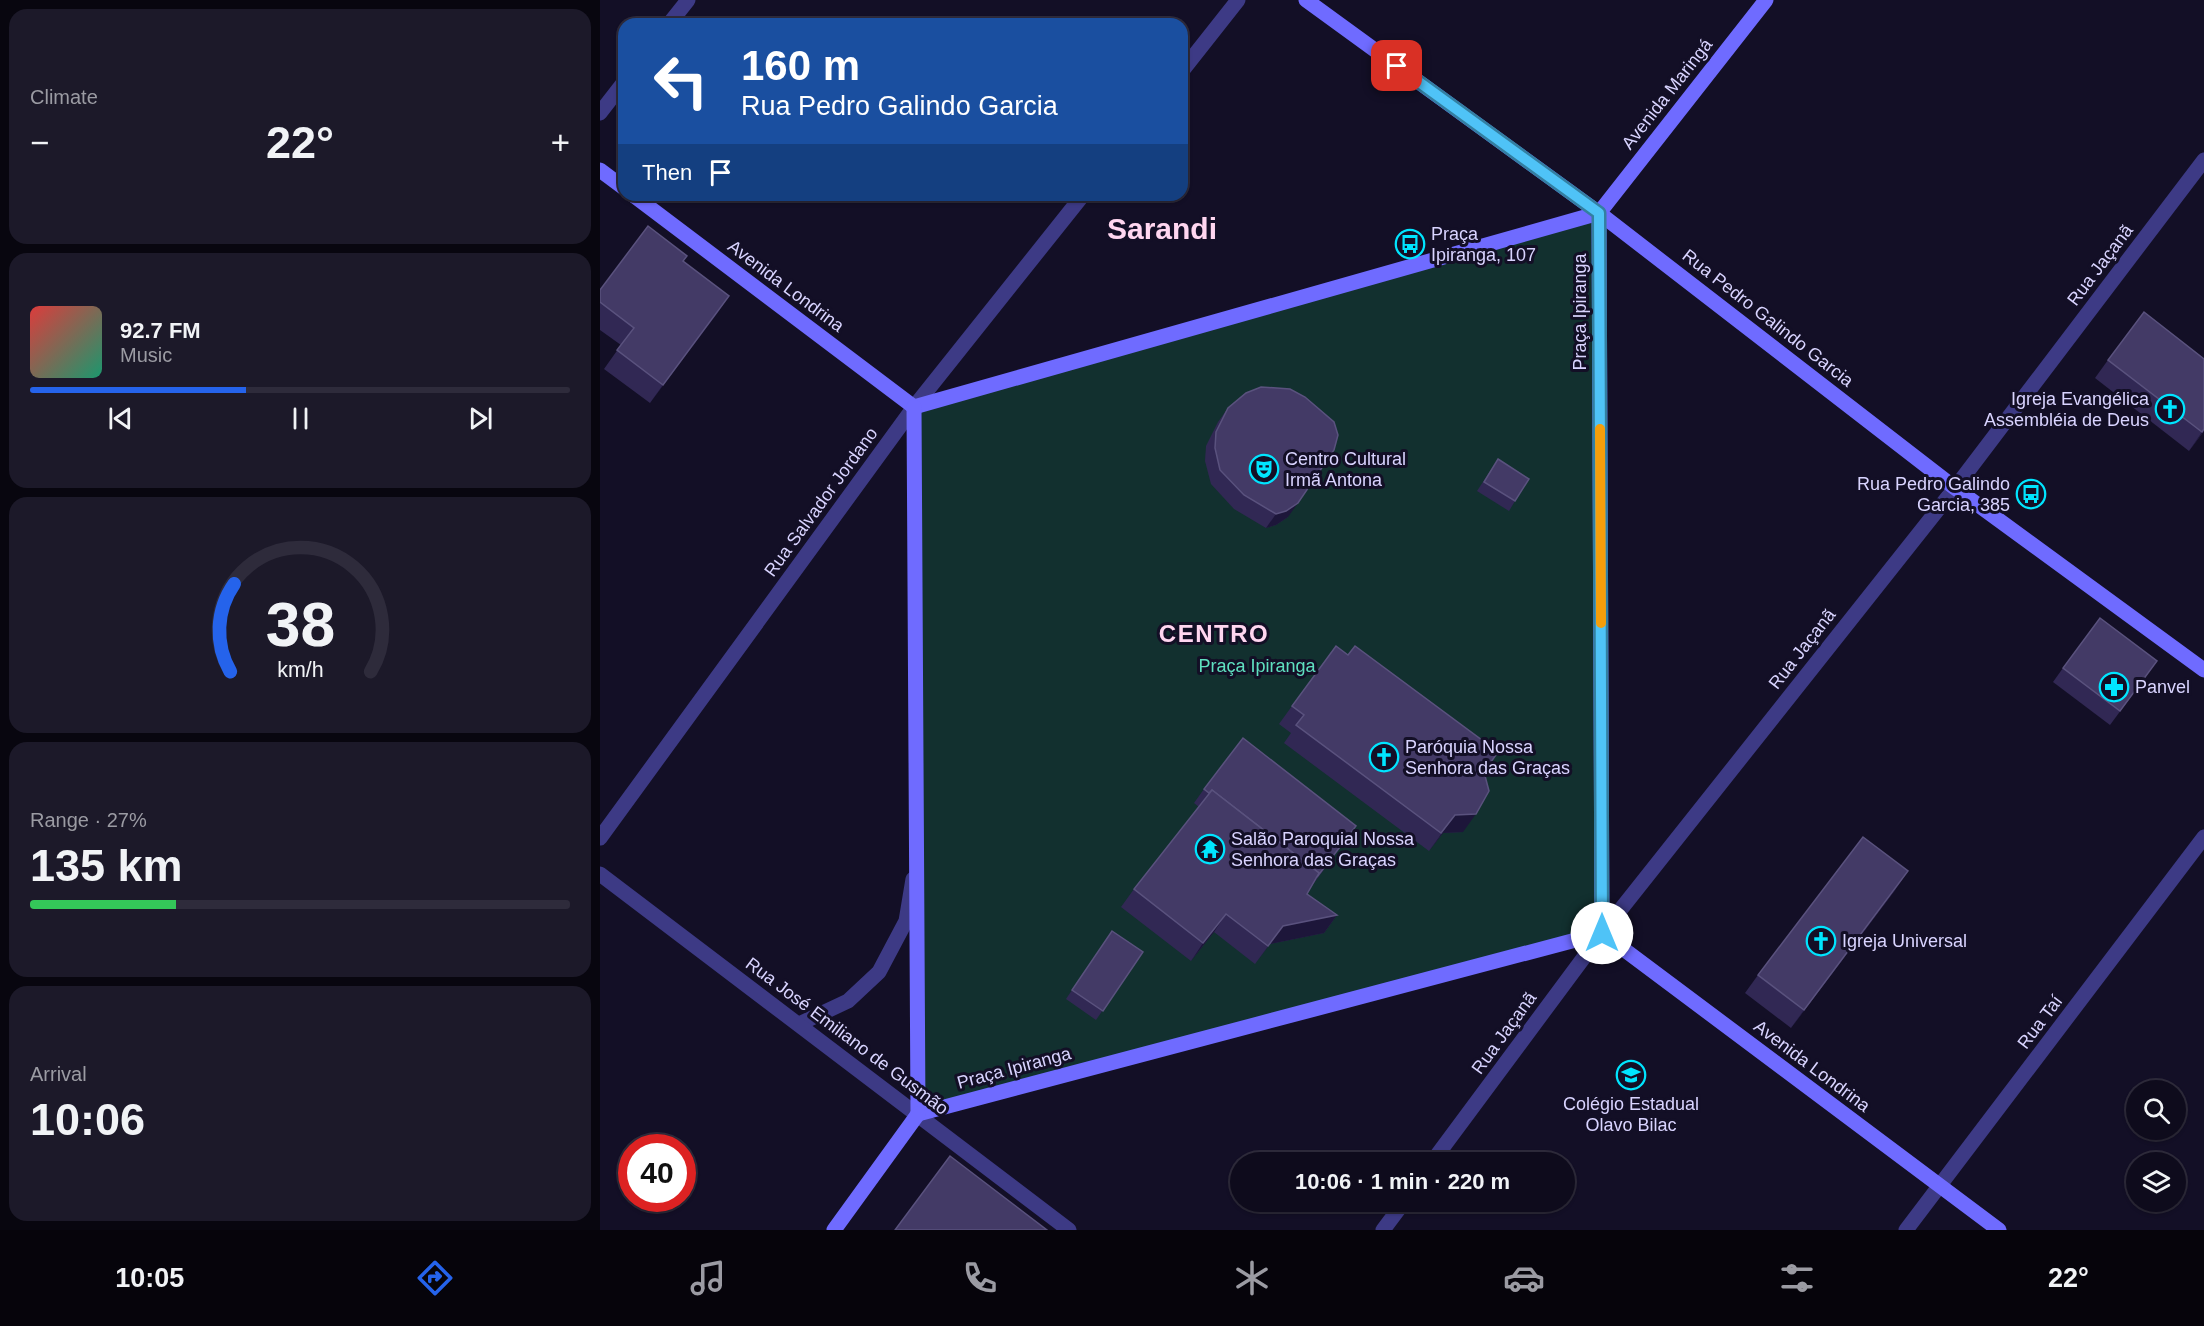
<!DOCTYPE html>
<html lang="en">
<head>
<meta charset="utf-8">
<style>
  :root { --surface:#0e0b1c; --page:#1c1929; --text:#f1f3f6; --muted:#9b9ba3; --line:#2e2b3b; --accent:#2563eb }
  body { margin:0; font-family:Arial,sans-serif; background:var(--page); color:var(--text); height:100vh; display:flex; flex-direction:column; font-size:22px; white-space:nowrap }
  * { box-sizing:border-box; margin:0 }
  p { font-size:20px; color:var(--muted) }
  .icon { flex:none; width:33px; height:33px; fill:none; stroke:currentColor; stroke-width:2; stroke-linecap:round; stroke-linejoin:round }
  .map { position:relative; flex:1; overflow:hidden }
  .details { display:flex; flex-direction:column; gap:9px; padding:9px; background:#08060f; width:600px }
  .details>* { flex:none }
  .banner { position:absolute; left:18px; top:18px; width:570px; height:183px; border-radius:18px; box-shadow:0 2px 4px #0004,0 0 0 2px var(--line); background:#1a4fa0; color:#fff; overflow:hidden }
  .fabs { position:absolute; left:1526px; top:1080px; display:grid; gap:12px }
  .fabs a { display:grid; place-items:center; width:60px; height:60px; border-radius:50%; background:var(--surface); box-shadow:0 2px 4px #0004,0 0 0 2px var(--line); font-size:30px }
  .speed { position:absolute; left:18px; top:1134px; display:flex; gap:12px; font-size:30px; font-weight:700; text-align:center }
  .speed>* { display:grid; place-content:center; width:78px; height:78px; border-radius:50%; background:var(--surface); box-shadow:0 2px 4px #0004,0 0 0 2px var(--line); line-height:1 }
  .speed .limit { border:9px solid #d22; background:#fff; color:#111 }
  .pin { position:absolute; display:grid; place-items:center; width:51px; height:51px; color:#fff; margin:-26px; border-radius:12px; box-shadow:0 3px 9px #0006 }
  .me { position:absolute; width:66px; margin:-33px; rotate:0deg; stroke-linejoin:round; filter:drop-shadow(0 0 4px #0008) }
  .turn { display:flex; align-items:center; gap:21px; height:126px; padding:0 24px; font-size:27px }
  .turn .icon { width:78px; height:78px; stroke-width:2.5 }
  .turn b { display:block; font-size:42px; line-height:51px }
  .then { display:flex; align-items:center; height:57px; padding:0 24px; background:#0003; gap:12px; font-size:22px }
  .big { font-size:45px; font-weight:700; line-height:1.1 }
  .details .widget { flex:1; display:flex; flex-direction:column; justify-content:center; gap:9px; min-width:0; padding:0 21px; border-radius:18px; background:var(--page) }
  .details .dial { align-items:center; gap:0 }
  .dial svg { height:156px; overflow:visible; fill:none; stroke:var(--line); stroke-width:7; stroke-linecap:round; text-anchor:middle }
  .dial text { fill:var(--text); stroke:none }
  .song { display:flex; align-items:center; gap:18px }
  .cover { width:72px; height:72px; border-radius:9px; background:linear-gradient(135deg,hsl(0 70% 55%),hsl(160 70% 35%)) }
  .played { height:6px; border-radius:3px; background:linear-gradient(90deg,var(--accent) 40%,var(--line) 40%) }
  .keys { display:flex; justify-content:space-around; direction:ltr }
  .heat { display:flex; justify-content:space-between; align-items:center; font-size:33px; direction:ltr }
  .charge { height:9px; border-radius:4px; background:linear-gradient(90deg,#34c759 27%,var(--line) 0) }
  .trip { position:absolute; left:630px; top:1152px; width:345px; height:60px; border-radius:30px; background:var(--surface); box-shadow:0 2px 4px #0004,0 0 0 2px var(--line); font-weight:700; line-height:60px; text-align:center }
  .tab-bar { display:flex; height:96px; justify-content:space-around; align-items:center; background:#06040b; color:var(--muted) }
  .tab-bar .icon { width:42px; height:42px }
  .tab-bar .on { color:var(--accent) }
  .tab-bar b { font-size:27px; color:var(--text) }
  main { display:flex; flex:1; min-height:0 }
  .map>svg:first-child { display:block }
  .green { fill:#12302f }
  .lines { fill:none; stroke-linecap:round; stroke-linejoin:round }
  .lane { stroke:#3d3a85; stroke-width:15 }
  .street { stroke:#3d3a85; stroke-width:15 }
  .secondary { stroke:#6f6bff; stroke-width:15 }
  .wall { fill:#312854 }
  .shaded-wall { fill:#1d163a }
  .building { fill:#433a66; stroke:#5a527e; stroke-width:1.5 }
  .route-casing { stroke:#337fa1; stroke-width:15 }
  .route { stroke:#4fc3f7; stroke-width:10 }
  .slow { stroke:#f59e0b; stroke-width:10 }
  .labels { text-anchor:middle; stroke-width:6; stroke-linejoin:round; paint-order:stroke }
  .street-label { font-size:18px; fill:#d9d4ff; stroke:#130f26 }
  .poi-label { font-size:18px; fill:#d9d4ff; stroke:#130f26; text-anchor:start }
  .park-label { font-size:18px; fill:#5fe0c0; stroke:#130f26 }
  .district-label { font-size:24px; font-weight:bold; letter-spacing:1.5px; fill:#ffd6f0; stroke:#130f26 }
  .town-label { font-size:30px; font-weight:bold; fill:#ffd6f0; stroke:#130f26 }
</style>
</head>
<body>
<main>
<section class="details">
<div class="widget"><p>Climate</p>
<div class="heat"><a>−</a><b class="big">22°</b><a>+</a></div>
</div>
<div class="widget">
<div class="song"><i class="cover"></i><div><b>92.7 FM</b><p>Music</p></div></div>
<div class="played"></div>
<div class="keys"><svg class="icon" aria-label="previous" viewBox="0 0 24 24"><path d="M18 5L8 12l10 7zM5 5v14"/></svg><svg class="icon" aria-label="pause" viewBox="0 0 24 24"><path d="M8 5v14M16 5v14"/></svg><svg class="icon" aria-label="next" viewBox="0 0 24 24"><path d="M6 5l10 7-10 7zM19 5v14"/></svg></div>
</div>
<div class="widget dial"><svg viewBox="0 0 100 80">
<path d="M14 69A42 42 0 1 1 86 69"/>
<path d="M14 69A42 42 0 0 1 16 24" stroke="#2563eb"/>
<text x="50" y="56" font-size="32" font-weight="700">38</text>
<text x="50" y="72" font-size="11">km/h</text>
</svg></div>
<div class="widget"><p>Range · 27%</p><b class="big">135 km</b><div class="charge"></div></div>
<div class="widget"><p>Arrival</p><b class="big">10:06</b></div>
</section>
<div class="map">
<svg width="1604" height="1230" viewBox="0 0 1604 1230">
  <rect width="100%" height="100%" fill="#130f26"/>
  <path class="green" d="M999 213 1002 933 318 1114 314 407Z"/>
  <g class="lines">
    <path class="lane" d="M199 1024 248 1001 279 972 306 921 313 879"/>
    <g class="street">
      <path d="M69 24 88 0"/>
      <path d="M582 71 638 0"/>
      <path d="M0 113 24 82"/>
      <path d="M0 838 314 407 483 195"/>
      <path d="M0 874 469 1230"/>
      <path d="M832 1162 1002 933 1355 488 1604 160"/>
      <path d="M783 1230 804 1202"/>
      <path d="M1306 1230 1604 837"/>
    </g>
    <g class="secondary">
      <path d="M706 0 999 213 1355 488 1604 670"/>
      <path d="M0 170 24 188"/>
      <path d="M33 195 314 407"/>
      <path d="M999 213 1002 933"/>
      <path d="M999 213 1166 0"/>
      <path d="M314 407 999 213"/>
      <path d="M314 407 318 1114"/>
      <path d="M1002 933 1399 1230"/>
      <path d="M318 1114 1002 933"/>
      <path d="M234 1230 318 1114"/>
    </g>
  </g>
  <g class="wall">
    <path d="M83 262 129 296 50 403 4 369 21 345 0 330V290Z"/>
    <path d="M1508 360 1604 431 1589 451 1495 378Z"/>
    <path d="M628 408 688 517 676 525 666 528 634 509 611 484 605 461 606 446 618 422Z"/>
    <path d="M898 459 915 501 909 511 877 491Z"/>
    <path d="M1463 668 1547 675 1510 725 1453 682Z"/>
    <path d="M692 706 863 832 843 833 829 851 684 743 691 733 679 724Z"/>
    <path d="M604 789 746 840 714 883 707 894 737 915 724 933 670 944 655 964 614 932 591 961 521 907 534 889 599 807 594 803Z"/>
    <path d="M1296 889 1191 1028 1145 993 1158 975Z"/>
    <path d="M512 931 543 952 496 1020 466 999Z"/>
  </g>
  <g class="shaded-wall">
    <path d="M129 296 117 314 50 403 63 385Z"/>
    <path d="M1604 429V431L1589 451 1602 432Z"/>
    <path d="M698 503 688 517 676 525 666 528 676 514Z"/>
    <path d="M876 814 863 832 843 833 829 851 855 815Z"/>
    <path d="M756 826 746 840 707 891 717 877Z"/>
    <path d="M1308 871 1296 889 1191 1028 1204 1010Z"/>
    <path d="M626 914 614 932 591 961 603 943Z"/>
    <path d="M737 915 724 933 670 944 655 964 683 926Z"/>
  </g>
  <g class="building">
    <path d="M48 226 87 256 83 261 129 296 63 385 17 350 34 328 0 302V290Z"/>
    <path d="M1544 312 1604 359V429L1602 432 1508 360Z"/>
    <path d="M661 387 690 389 705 397 734 422 738 435 734 450 698 503 686 511 676 514 644 495 620 470 615 448 616 432 628 408 646 393Z"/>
    <path d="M898 459 929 479 915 501 884 482Z"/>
    <path d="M1500 618 1557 661 1520 711 1463 668Z"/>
    <path d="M736 646 748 655 755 646 898 752 884 772 889 791 876 814 855 815 841 833 696 725 704 715 692 706Z"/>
    <path d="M643 738 756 826 717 877 719 873 612 790 609 793 604 789Z"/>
    <path d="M612 790 719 873 707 894 737 915 683 926 668 946 626 914 603 943 534 889Z"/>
    <path d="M1263 837 1308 871 1204 1010 1158 975Z"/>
    <path d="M512 931 543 952 503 1011 472 990Z"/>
    <path d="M350 1156 447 1230H295Z"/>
  </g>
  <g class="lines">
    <g class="route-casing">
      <path id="route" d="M797 66 999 213 1002 933"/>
    </g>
    <use href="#route" class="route"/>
    <path class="slow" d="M1000 429 1001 623"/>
  </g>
  <defs>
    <g id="bus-ring" transform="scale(1.5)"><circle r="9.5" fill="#130f26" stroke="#00e5ff" stroke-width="1.5"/><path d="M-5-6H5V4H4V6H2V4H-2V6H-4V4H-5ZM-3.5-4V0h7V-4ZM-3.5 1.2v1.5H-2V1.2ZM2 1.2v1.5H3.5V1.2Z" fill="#00e5ff"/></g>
    <g id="church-ring" transform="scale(1.5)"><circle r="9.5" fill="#130f26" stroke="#00e5ff" stroke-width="1.5"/><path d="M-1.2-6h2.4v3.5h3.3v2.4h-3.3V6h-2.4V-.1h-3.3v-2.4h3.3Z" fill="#00e5ff"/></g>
    <g id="theatre-ring" transform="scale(1.5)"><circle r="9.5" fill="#130f26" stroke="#00e5ff" stroke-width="1.5"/><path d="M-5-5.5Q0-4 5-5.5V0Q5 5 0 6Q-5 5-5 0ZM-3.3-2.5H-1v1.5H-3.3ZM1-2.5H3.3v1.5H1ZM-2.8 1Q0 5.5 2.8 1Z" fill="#00e5ff"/></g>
    <g id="pharmacy-ring" transform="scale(1.5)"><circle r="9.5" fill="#130f26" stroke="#00e5ff" stroke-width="1.5"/><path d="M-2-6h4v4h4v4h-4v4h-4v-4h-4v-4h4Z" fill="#00e5ff"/></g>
    <g id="temple-ring" transform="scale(1.5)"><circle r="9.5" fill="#130f26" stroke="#00e5ff" stroke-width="1.5"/><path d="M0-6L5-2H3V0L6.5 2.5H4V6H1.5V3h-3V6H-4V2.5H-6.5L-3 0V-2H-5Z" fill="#00e5ff"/></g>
    <g id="school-ring" transform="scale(1.5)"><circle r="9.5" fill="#130f26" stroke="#00e5ff" stroke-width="1.5"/><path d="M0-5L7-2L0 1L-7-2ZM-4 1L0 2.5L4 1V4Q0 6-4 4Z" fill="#00e5ff"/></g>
  </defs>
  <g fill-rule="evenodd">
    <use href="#bus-ring" x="810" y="244"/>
    <use href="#church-ring" x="1570" y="409"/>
    <use href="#theatre-ring" x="664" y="469"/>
    <use href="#bus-ring" x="1431" y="494"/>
    <use href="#pharmacy-ring" x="1514" y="687"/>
    <use href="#church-ring" x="784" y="757"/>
    <use href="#temple-ring" x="610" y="849"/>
    <use href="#church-ring" x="1221" y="941"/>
    <use href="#school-ring" x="1031" y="1075"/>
  </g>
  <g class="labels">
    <g class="street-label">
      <text transform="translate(1067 94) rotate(-52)" y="6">Avenida Maringá</text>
      <text transform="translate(1500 265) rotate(-53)" y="6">Rua Jaçanã</text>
      <text transform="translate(186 286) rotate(37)" y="6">Avenida Londrina</text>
      <text transform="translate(980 312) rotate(-90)" y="6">Praça Ipiranga</text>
      <text transform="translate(1168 318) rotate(38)" y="6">Rua Pedro Galindo Garcia</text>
      <text transform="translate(221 502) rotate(-54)" y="6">Rua Salvador Jordano</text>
      <text transform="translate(1202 649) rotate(-52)" y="6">Rua Jaçanã</text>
      <text transform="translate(1440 1022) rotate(-53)" y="6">Rua Taí</text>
      <text transform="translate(904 1033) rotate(-54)" y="6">Rua Jaçanã</text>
      <text transform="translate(247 1036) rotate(37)" y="6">Rua José Emiliano de Gusmão</text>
      <text transform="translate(1212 1066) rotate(37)" y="6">Avenida Londrina</text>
      <text transform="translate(414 1068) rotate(-15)" y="6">Praça Ipiranga</text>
    </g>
    <g class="poi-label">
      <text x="831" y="240">Praça<tspan x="831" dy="21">Ipiranga, 107</tspan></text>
      <text x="1549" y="405" text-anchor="end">Igreja Evangélica<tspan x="1549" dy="21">Assembléia de Deus</tspan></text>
      <text x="685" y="465">Centro Cultural<tspan x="685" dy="21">Irmã Antona</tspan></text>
      <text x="1410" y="490" text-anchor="end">Rua Pedro Galindo<tspan x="1410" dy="21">Garcia, 385</tspan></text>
      <text x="1535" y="693">Panvel</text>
      <text x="805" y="753">Paróquia Nossa<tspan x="805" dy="21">Senhora das Graças</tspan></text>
      <text x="631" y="845">Salão Paroquial Nossa<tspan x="631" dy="21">Senhora das Graças</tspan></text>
      <text x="1242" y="947">Igreja Universal</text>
      <text x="1031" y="1110" text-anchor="middle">Colégio Estadual<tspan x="1031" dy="21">Olavo Bilac</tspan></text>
    </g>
    <g class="park-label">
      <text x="657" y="672">Praça Ipiranga</text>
    </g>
    <g class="district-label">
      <text x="614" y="642">CENTRO</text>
    </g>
    <g class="town-label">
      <text x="562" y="239">Sarandi</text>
    </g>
  </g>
</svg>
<div class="fabs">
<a><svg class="icon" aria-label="search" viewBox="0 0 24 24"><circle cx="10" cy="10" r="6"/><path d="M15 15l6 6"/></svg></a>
<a><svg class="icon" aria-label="layers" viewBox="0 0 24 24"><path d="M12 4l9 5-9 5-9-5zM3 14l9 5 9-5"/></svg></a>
</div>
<div class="speed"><div class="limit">40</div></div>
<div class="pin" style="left:797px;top:66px;background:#d93025"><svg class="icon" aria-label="arrive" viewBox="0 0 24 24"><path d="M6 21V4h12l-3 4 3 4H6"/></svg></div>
<svg class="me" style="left:1002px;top:933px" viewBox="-20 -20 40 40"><circle r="19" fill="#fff"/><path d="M0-13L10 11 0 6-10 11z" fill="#4fc3f7"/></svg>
<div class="trip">10:06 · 1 min · 220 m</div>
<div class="banner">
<div class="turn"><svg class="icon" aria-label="left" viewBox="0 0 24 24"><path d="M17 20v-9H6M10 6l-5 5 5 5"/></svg><div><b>160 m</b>Rua Pedro Galindo Garcia</div></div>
<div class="then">Then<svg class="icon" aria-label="arrive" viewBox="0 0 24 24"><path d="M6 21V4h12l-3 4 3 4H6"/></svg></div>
</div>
</div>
</main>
<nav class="tab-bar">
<b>10:05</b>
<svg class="icon on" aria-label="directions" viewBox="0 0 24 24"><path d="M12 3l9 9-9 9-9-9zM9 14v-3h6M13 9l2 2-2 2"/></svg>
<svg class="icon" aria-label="music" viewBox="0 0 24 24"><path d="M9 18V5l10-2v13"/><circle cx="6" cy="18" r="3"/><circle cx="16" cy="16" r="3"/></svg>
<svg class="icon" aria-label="phone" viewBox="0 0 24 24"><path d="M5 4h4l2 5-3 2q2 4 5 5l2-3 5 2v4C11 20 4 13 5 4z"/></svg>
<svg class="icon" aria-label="climate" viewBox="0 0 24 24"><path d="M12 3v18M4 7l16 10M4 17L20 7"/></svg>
<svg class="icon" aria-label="car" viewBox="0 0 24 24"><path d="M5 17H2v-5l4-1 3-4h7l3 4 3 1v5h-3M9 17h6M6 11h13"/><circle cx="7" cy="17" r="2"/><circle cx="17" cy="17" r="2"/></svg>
<svg class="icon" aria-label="filters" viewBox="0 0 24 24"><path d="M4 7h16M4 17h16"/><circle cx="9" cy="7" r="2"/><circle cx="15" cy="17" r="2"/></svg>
<b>22°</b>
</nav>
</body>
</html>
